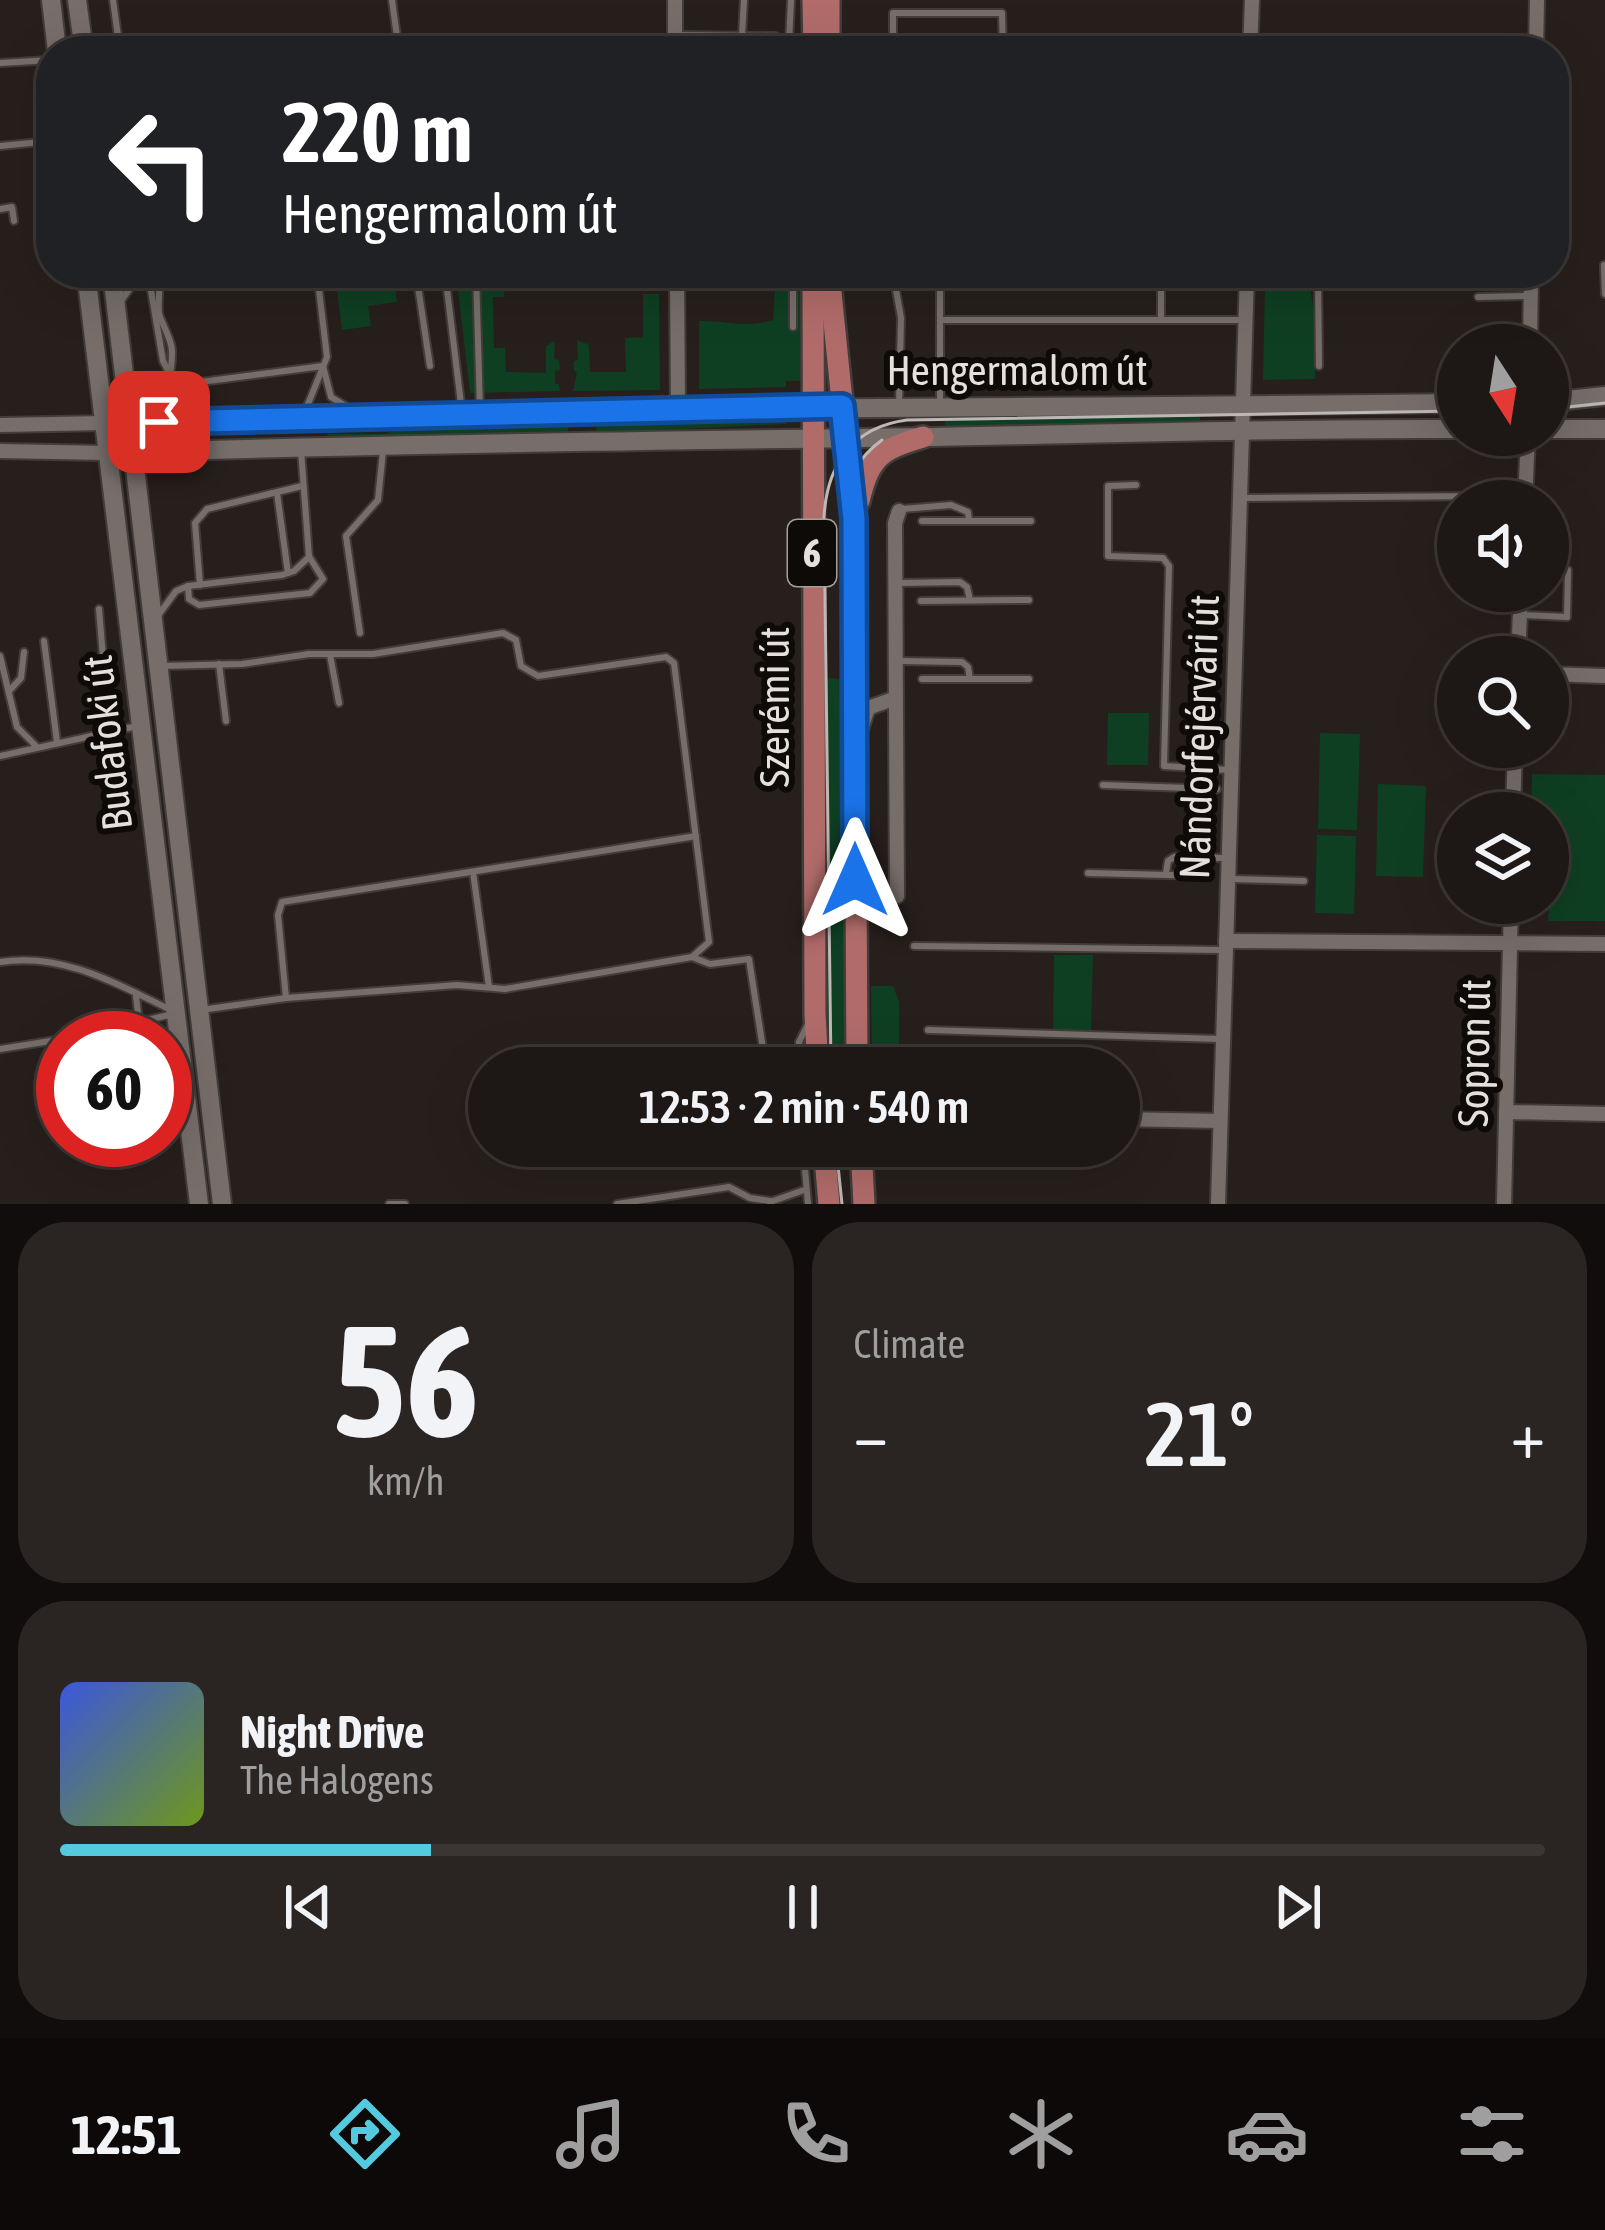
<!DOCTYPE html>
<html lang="en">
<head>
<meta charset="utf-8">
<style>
  :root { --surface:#1d1715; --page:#2a2422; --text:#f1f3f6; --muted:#a09fa0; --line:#3b3634; --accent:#55cadf }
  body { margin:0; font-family:"Asap Condensed",sans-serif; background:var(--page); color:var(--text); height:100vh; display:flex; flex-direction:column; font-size:45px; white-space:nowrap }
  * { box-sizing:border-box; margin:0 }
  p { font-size:39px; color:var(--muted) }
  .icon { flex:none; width:66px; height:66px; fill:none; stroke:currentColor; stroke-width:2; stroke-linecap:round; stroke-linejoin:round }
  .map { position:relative; height:1204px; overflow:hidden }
  .panel { display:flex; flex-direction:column; gap:18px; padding:18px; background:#100d0c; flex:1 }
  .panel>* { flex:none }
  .guide { position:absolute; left:36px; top:36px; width:1533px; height:252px; border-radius:48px; box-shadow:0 12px 48px #0002,0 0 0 3px var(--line); background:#202124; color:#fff; overflow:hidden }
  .needle { width:78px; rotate:168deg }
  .fabs { position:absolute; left:1437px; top:324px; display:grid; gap:24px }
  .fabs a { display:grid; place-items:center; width:132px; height:132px; border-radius:50%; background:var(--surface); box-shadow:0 12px 48px #0002,0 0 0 3px var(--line); font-size:60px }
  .speed { position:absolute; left:36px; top:1011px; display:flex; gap:24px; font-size:60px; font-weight:700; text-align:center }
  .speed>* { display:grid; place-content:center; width:156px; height:156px; border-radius:50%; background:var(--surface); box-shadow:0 12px 48px #0002,0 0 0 3px var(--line); line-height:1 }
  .speed .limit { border:18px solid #d22; background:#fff; color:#111 }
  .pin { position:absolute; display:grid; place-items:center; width:102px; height:102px; color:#fff; margin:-51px; border-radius:24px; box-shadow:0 6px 18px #0006 }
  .me { position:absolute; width:132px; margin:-66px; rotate:0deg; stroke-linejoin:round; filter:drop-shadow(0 0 9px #0008) }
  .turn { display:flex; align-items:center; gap:42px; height:252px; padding:0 48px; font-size:54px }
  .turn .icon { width:156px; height:156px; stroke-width:2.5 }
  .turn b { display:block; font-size:84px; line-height:102px }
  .big { font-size:90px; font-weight:600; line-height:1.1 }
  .panel .tile { flex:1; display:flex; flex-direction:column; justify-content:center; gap:18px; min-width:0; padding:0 42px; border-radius:48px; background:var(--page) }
  .panel .dial { align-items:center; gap:0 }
  .dial b { font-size:156px; line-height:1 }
  .song { display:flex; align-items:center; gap:36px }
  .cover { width:144px; height:144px; border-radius:18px; background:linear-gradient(135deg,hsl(230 70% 55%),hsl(80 70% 35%)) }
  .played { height:12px; border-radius:6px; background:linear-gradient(90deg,var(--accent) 25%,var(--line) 25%) }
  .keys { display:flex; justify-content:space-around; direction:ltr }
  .heat { display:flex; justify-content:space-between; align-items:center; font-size:66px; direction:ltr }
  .panel .tiles { flex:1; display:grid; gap:18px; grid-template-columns:1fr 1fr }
  .tile:last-child { grid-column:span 2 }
  .trip { position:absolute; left:468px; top:1047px; width:672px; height:120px; border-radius:60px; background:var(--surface); box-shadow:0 12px 48px #0002,0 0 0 3px var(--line); font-weight:600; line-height:120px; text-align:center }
  .tabs { display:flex; height:192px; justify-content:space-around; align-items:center; background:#0c0908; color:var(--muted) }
  .tabs .icon { width:84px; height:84px }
  .tabs .selected { color:var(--accent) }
  .tabs b { font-size:54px; color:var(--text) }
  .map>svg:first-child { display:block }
  .green { fill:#0f3f22 }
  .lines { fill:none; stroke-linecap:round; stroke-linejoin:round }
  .service-casing { stroke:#423d3a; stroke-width:10 }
  .minor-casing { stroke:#423d3a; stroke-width:18 }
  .secondary-casing { stroke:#423d3a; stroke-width:22 }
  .primary-casing { stroke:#423d3a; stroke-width:26 }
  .service { stroke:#776e6a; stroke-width:6 }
  .minor { stroke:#776e6a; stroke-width:14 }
  .secondary { stroke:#776e6a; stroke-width:18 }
  .primary { stroke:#b16c6a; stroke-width:21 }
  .tram { stroke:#bdb8b5; stroke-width:3 }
  .route-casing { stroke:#114b97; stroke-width:30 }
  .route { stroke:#1a73e8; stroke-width:21 }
  .labels { text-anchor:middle; stroke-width:12; stroke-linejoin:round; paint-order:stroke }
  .shield { fill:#0d0a08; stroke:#a4a09d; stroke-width:3 }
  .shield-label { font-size:39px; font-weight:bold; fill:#e5e0dd }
  .street-label { font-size:42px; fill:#e5e0dd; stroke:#0d0a08 }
</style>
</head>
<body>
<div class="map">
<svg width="1605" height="1204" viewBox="0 0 1605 1204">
  <rect width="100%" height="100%" fill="#271f1c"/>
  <g class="green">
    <path d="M335 273H382L384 287 395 286 397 302 368 306 371 326 342 330Z"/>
    <path d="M456 273H505L504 297H493L494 348H505L506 372 546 373V346L555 341 554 359 559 360 560 370 555 371V384H559L560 391 470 393Z"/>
    <path d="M776 273H804L803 381H786V387L699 389V321C727 320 745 329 773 320Z"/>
    <path d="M1265 282 1310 288 1316 325 1315 379 1263 380Z"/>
    <path d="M643 294H659L660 390 573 391 577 372 574 371V361L578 360 577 340 589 345 590 372H626L625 338 643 337Z"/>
    <path d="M1200 414V425L945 428V416Z"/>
    <path d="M785 415 786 424 598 433 596 427 602 422Z"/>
    <path d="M563 422 568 425V434L326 437 328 434H384L414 426Z"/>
    <path d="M830 678 845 680 848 1068H829L826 1044 822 681Z"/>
    <path d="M1108 713H1149L1148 765H1107Z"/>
    <path d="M1320 733 1360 734 1357 830 1318 829Z"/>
    <path d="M1532 774 1605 775V921H1548L1549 908 1540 903H1548V813H1531Z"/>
    <path d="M1378 784 1426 786 1423 877 1376 876Z"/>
    <path d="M1317 835 1356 836 1354 914 1315 913Z"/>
    <path d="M1054 955H1093L1091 1030H1053Z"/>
    <path d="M871 986H893L899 1002V1068H872Z"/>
  </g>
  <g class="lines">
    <g class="service-casing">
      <g id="service">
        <path d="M113 0 120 51"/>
        <path d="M392 0 399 51"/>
        <path d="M676 35 775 36 786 42 791 51"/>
        <path d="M742 36 744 0"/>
        <path d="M789 42 791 0"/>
        <path d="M468 51 485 44 560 41"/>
        <path d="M560 51V41L672 39"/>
        <path d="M893 51V13H1002L1003 51"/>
        <path d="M0 63 51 60"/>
        <path d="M0 146 51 141"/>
        <path d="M0 209 12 207 14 221"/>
        <path d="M1604 265 1605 294"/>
        <path d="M148 273 163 361 173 380 193 383 323 366 331 397 352 410"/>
        <path d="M416 273 430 366"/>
        <path d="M445 273 462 412"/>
        <path d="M476 273 480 410"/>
        <path d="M793 273V327"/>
        <path d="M893 273 901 318 899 405"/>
        <path d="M940 273V401"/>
        <path d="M1161 273V320"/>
        <path d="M1318 276 1319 366"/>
        <path d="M1249 277 1401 276"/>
        <path d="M150 280 159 287C160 296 157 310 160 317 171 343 175 344 170 375"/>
        <path d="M1478 297 1527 296"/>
        <path d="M121 301 133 284 150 280"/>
        <path d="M940 320H1243"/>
        <path d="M304 414 327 357 317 273"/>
        <path d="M1136 485 1108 486V556L1163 558 1169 566 1164 766 1228 770"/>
        <path d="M277 493 288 573"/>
        <path d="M1244 498 1486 496"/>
        <path d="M902 509 951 505 968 512 969 521"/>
        <path d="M922 521H1031"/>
        <path d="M899 583 960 582 967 587 970 600"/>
        <path d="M200 585 195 523 207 509 302 486"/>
        <path d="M188 586 189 599 199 605 310 593 323 579 310 558"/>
        <path d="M921 601 1029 600"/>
        <path d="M99 609 109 730"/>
        <path d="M1524 615 1567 617 1568 570"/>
        <path d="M157 617 176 591 188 586 282 575 294 571 309 557 301 450"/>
        <path d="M360 633 346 536 378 500 383 451"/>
        <path d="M44 641 57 742"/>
        <path d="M330 655 339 703"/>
        <path d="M0 656 17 727 36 746"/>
        <path d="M899 661 962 662 968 667 970 679"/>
        <path d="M219 664 226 721"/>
        <path d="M161 666 242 664 309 654H373L503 633 516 640 521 666 538 676 666 657 674 663 709 942 692 957"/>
        <path d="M922 679H1029"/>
        <path d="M10 690 21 678 24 652"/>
        <path d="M0 756 137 726"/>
        <path d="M1103 785 1217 789"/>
        <path d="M473 872 489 987"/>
        <path d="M1088 873 1209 876"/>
        <path d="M1166 873 1168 861 1174 857 1225 858"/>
        <path d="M1231 879 1304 881"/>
        <path d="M914 946 1222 950"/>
        <path d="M0 962C63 952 117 984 173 1011"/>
        <path d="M136 996 139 1022"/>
        <path d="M286 998 278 915 282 902 696 836"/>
        <path d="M201 1010 286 998 457 985 505 989 692 957 710 964 749 959 766 1068"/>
        <path d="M928 1030 1219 1039"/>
        <path d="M70 1038 173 1014"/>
        <path d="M0 1049 63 1039"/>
        <path d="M800 1068 799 1042 809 1022"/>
        <path d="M803 1146 808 1204"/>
        <path d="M770 1202 804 1190"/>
        <path d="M389 1204H405"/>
        <path d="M617 1204 729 1187 750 1198 770 1201"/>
      </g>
    </g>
    <g class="minor-casing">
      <g id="minor">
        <path d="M675 0V51"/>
        <path d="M1250 51 1252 0"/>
        <path d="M1536 51 1537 0"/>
        <path d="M677 273 678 410"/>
        <path d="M1530 345 1531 273"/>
        <path d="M0 425 105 423"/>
        <path d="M0 451 108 453"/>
        <path d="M1525 501 1528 435"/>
        <path d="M1518 657 1521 591"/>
        <path d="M1548 674 1605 676"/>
        <path d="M861 729 868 708 896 698"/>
        <path d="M1513 813 1515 747"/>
        <path d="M897 896 895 523 899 511"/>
        <path d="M1226 941 1605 944"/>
        <path d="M1506 1112 1605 1114"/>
        <path d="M1119 1119 1220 1121"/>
        <path d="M1218 1204 1247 273"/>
        <path d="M1504 1204 1511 903"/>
      </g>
    </g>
    <g class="secondary-casing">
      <g id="secondary">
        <path d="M51 0 57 51"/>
        <path d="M77 0 84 51"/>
        <path d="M86 273 199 1204"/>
        <path d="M112 273 222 1204"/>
        <path d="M1548 402 1605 396"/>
        <path d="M105 423C556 406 1007 409 1458 403"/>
        <path d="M1548 429H1605"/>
        <path d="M108 453C380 444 652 441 924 437 1102 434 1280 428 1458 429"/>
      </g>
    </g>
    <g class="primary-casing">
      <g id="primary">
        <path d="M813 0 814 51"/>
        <path d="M829 0V51"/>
        <path d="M813 273 815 1014 818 1068"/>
        <path d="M829 273 854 519 857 1068"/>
        <path d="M859 501C870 456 880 450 923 437"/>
        <path d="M824 1146 829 1204"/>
        <path d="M861 1146 864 1204"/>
      </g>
    </g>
    <use href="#service" class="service"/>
    <use href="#minor" class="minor"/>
    <use href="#secondary" class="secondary"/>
    <use href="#primary" class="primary"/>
    <g class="tram">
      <path d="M1548 409 1605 403"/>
      <path d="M842 516C843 484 856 459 882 440"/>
      <path d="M831 1068 824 517C827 464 853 427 907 420L1458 411"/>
      <path d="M836 1146 842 1204"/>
    </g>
  </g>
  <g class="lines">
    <g class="route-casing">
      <path id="route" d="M159 422 842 406 854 519 855 880"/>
    </g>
    <use href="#route" class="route"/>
  </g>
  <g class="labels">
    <rect class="shield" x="788" y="520" width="48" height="66" rx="9"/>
    <g class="shield-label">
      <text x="812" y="567">6</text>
    </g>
    <g class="street-label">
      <text x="1017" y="385">Hengermalom út</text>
      <text transform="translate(774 707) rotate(-90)" y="15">Szerémi út</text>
      <text transform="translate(1199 737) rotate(-88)" y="15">Nándorfejérvári út</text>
      <text transform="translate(107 743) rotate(-97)" y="15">Budafoki út</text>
      <text transform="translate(1474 1053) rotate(-89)" y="15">Sopron út</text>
    </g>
  </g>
</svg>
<div class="fabs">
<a><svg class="needle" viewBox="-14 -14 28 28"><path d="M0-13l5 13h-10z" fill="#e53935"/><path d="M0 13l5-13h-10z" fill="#a09fa0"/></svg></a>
<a><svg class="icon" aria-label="sound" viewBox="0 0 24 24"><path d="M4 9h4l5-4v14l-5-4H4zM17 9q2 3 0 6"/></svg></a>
<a><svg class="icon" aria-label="search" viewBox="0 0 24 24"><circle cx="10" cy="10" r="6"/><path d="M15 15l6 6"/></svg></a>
<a><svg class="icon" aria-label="layers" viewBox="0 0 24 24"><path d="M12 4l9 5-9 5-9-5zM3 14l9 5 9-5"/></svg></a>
</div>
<div class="speed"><div class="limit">60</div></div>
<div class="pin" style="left:159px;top:422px;background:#d93025"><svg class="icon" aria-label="arrive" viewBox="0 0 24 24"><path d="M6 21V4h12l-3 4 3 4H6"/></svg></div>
<svg class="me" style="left:855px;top:880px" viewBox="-20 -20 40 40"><path d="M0-17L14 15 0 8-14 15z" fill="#1a73e8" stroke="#fff" stroke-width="4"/></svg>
<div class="trip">12:53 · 2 min · 540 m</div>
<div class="guide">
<div class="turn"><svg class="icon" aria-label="left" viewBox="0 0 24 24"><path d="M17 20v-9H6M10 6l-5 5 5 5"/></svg><div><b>220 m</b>Hengermalom út</div></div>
</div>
</div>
<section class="panel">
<div class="tiles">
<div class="tile dial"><b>56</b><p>km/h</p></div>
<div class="tile"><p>Climate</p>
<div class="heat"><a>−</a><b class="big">21°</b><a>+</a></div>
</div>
<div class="tile">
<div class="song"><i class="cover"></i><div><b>Night Drive</b><p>The Halogens</p></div></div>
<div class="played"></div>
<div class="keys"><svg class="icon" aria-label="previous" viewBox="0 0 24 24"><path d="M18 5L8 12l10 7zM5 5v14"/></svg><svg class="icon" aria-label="pause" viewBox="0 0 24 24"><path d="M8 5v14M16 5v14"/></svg><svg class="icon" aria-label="next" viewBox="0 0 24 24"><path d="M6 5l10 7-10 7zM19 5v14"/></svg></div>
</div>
</div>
</section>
<nav class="tabs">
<b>12:51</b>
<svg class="icon selected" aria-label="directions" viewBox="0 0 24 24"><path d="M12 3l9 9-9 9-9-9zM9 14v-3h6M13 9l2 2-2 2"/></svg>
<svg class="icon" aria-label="music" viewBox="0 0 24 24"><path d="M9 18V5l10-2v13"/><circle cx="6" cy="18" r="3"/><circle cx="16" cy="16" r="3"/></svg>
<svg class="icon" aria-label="phone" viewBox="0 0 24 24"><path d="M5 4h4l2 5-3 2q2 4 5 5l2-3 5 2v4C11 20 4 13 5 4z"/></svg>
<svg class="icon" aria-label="climate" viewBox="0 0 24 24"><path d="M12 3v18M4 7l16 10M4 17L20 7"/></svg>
<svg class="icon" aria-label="car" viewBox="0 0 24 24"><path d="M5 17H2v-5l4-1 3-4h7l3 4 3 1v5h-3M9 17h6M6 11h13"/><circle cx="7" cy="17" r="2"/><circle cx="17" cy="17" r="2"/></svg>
<svg class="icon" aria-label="filters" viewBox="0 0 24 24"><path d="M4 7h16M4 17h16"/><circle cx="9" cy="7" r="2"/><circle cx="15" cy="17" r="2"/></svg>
</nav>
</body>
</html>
